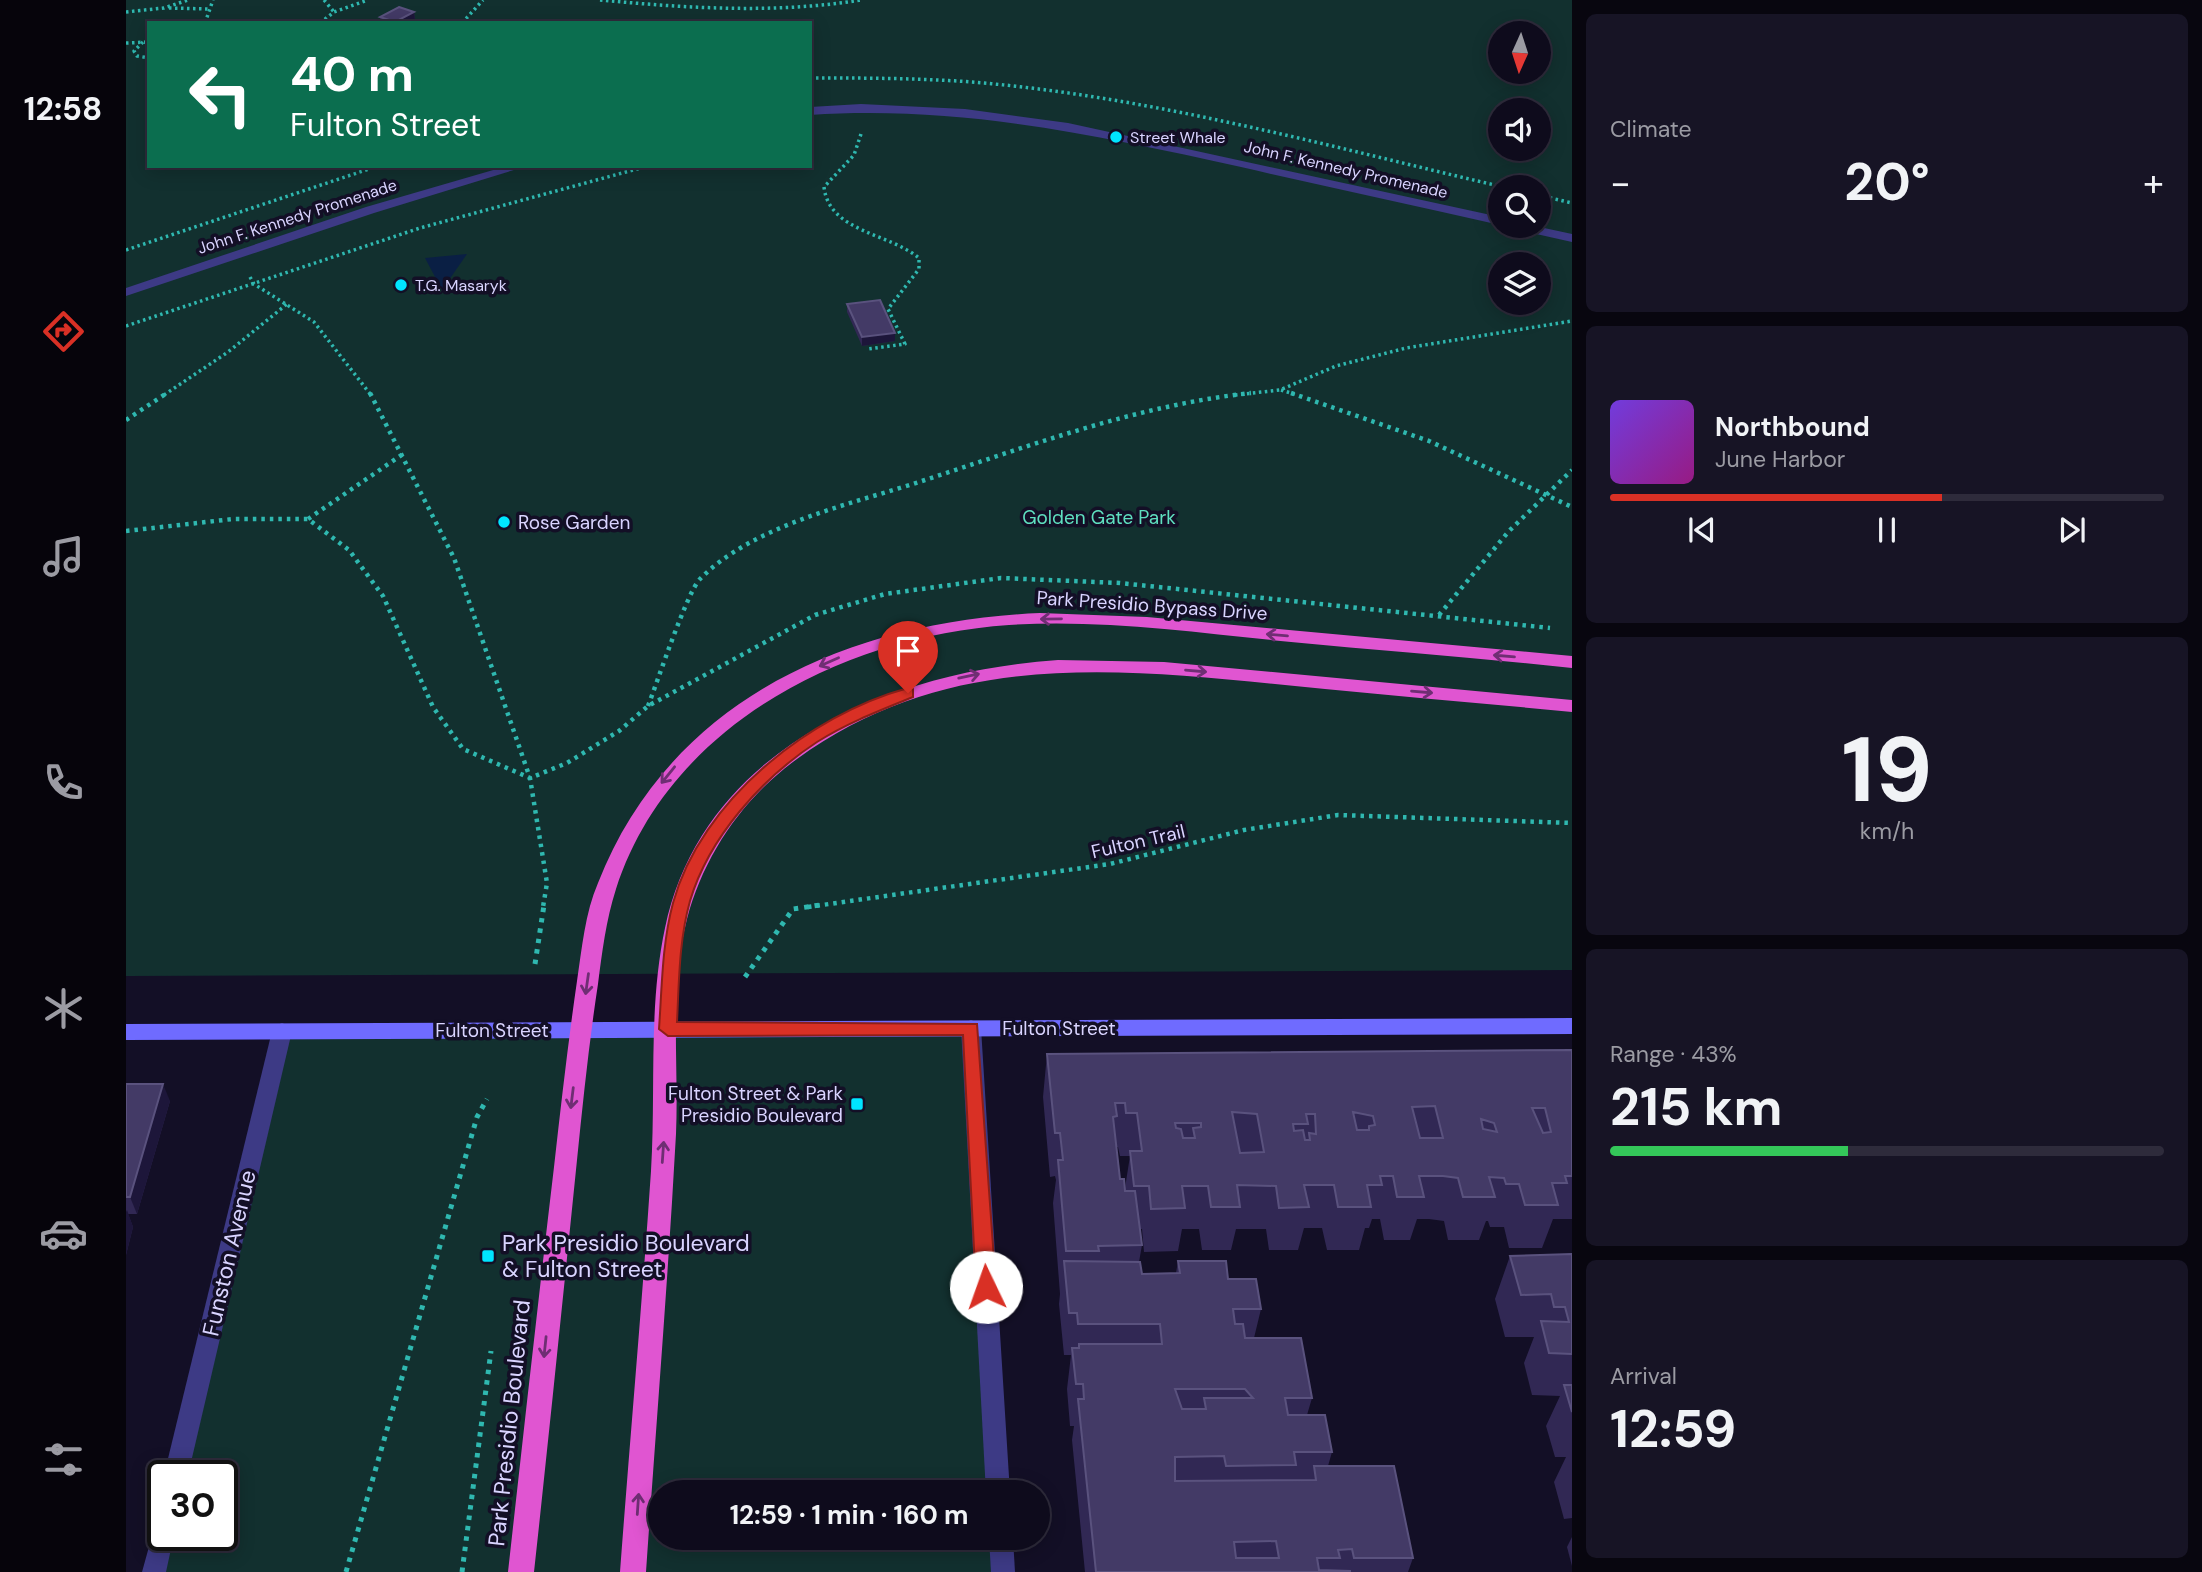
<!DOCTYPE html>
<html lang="en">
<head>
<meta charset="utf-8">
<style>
  :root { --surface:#0e0b1c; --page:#171425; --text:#f1f3f6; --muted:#9b9ba3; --line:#2e2b3b; --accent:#d93025 }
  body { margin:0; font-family:"DM Sans",sans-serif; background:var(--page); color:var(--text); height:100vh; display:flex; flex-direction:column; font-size:26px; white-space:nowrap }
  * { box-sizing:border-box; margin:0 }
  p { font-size:23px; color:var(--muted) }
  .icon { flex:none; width:38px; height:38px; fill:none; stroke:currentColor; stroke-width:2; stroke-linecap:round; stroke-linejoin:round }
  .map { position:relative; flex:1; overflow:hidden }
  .panel { display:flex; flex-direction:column; gap:14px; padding:14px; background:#08060f; width:630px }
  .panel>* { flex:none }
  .banner { position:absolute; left:21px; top:21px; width:665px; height:147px; border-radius:0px; box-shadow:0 4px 18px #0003,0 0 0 2px var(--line); background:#0b6e4f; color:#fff; overflow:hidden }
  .needle { width:46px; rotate:183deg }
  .tools { position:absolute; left:1362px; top:21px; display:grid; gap:14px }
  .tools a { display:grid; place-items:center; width:63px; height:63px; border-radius:50%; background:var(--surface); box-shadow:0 4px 18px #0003,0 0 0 2px var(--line); font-size:35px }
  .speed { position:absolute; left:21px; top:1460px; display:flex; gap:14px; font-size:35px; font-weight:700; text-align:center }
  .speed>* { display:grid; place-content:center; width:91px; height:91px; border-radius:50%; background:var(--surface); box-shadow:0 4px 18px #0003,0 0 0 2px var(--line); line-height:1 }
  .speed .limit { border:4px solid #111; border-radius:10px; background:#fff; color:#111 }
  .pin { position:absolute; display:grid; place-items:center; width:60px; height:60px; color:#fff; margin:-72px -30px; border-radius:50% 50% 50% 0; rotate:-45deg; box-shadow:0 0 7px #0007 }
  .pin .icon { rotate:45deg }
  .me { position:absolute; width:77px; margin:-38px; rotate:357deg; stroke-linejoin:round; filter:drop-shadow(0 0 5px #0008) }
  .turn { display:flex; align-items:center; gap:24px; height:147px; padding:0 28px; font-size:32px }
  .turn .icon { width:91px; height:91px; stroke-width:2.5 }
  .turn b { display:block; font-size:49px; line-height:60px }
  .big { font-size:52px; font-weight:700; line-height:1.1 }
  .panel .card { flex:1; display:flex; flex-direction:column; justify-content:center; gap:10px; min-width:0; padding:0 24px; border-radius:10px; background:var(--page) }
  .panel .dial { align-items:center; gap:0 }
  .dial b { font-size:91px; line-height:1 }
  .song { display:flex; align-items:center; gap:21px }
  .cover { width:84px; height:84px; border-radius:10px; background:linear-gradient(135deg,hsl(260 70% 55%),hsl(310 70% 35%)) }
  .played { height:7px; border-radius:4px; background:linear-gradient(90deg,var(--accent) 60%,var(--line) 60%) }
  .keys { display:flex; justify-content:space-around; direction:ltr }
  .heat { display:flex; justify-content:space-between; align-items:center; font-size:38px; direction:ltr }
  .charge { height:10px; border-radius:5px; background:linear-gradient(90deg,#34c759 43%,var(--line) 0) }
  .trip { position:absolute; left:522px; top:1480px; width:402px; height:70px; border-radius:35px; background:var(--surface); box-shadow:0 4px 18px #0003,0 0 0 2px var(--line); font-weight:700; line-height:70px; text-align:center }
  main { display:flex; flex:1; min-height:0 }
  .tab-bar { display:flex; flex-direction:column; width:126px; justify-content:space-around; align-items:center; background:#06040b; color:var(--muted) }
  .tab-bar .icon { width:49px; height:49px }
  .tab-bar .on { color:var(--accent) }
  .tab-bar b { font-size:32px; color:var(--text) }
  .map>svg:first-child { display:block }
  .green { fill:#12302f; fill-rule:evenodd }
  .water { fill:#0a1f44 }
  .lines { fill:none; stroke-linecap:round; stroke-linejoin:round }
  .path-far2 { stroke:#2fb8b0; stroke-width:3.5; stroke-dasharray:2.5 3.5; stroke-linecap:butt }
  .path-far1 { stroke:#2fb8b0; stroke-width:4.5; stroke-dasharray:3.5 5; stroke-linecap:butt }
  .path { stroke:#2fb8b0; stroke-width:5; stroke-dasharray:4.5 6; stroke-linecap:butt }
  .pedestrian { fill:#3d3a85; fill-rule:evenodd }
  .minor { fill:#3d3a85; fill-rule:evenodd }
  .secondary { fill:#6f6bff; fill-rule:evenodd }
  .trunk { fill:#e055d1; fill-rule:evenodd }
  .wall { fill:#312854; fill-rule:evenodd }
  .shaded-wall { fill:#1d163a }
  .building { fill:#433a66; stroke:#5a527e; stroke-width:2; fill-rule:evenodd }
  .oneway { stroke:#6f2e73 }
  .route { fill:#d93025; stroke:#8d1f18; stroke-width:2 }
  .poi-dot { fill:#00e5ff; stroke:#130f26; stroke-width:2.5 }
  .labels { text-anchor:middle; stroke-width:7; stroke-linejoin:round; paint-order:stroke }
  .far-poi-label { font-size:16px; fill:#d9d4ff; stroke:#130f26; text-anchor:start }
  .far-street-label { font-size:16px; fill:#d9d4ff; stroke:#130f26 }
  .park-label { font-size:19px; fill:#5fe0c0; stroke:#130f26 }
  .poi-label { font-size:19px; fill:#d9d4ff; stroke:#130f26; text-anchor:start }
  .street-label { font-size:19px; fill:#d9d4ff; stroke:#130f26 }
  .near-poi-label { font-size:23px; fill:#d9d4ff; stroke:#130f26; text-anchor:start }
  .near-street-label { font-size:23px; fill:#d9d4ff; stroke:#130f26 }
</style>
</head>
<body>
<main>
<nav class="tab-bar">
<b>12:58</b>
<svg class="icon on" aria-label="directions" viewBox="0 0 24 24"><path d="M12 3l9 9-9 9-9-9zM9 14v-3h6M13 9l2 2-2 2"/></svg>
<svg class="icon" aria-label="music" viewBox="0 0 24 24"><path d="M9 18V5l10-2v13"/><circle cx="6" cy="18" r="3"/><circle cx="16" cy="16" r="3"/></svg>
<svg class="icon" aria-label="phone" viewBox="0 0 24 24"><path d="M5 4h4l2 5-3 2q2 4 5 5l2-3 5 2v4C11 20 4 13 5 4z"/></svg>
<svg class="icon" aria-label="climate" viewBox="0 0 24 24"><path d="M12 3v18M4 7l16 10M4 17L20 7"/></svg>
<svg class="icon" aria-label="car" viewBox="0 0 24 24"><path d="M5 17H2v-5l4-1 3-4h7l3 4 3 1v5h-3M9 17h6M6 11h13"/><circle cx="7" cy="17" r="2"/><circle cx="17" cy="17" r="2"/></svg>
<svg class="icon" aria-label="filters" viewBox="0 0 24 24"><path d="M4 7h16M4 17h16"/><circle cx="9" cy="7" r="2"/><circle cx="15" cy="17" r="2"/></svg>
</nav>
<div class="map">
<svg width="1446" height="1572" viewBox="0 0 1446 1572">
  <rect width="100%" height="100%" fill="#130f26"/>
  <g class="green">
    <path d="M0 0H1446V970L0 976ZM23 23H684V166H23ZM1374 33H1412V72H1374ZM1374 110H1412V149H1374ZM1374 187H1412V226H1374ZM1374 264H1412V303H1374Z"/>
    <path d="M845 1028 872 1493H534V1538H875L877 1572H28L37 1535H96V1475H51L156 1031Z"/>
  </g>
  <path class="water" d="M341 254 316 290 299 258Z"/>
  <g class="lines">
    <g class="path-far2">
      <path d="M198 0 208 12"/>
      <path d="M474 0C560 8 649 14 735 0"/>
      <path d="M43 8 84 9"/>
      <path d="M0 12 38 8 62 0"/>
      <path d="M79 23 87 0"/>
      <path d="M194 23 208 12 242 0"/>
      <path d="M336 23 357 0"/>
      <path d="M17 42 8 51 11 56 23 58"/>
      <path d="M0 43 23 42"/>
      <path d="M684 78C742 78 800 78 858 83 1034 99 1206 147 1377 187"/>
      <path d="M735 134 728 155 698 187C703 232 763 233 793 258V269L762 309 779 344 742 349"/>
      <path d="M1412 195 1446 203"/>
      <path d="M0 250 252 166"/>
      <path d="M124 277 128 284 188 322 245 395"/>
      <path d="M0 326 294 228 522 166"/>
      <path d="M1155 390 1171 395"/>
      <path d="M38 395 102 352 161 304"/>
      <path d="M1109 395 1154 390 1210 366 1280 348 1446 321"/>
    </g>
    <g class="path-far1">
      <path d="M244 393 328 558 404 778 421 883 417 907"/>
      <path d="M1165 393 1303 441 1446 507"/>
      <path d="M0 420 41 393"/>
      <path d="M182 519 277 454"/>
      <path d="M0 531 107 519H182L223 550 257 596 307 707 337 749 404 778 441 763 493 731 522 706 689 615 759 594 875 578 994 583 1424 628"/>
      <path d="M1313 615 1383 531 1446 470"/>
      <path d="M522 706C531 683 561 592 574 579 628 524 727 504 799 480 906 445 1013 405 1125 393"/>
      <path d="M682 907 984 864 1118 830 1212 815 1446 823"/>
    </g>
    <g class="path">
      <path d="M409 964 418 905"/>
      <path d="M619 977 667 909 694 905"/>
      <path d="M220 1572 351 1117 361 1099"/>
      <path d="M336 1572 365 1351"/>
    </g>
    <g class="pedestrian">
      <path d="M735 104 839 109 942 123 1374 217V225C1287 205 1201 187 1115 167 970 135 833 105 684 115V107Z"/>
      <path d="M381 166H401L248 213 0 296V288L240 207Z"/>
      <path d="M1387 226H1409L1446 234V242L1388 229Z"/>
    </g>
    <g class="minor">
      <path d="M845 1020 852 1023 855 1028 884 1493H860L835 1028 838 1023Z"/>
      <path d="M156 1023 163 1026 166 1031 62 1475H38L146 1031 149 1026Z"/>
      <path d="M37 1522V1535H48L40 1572H16L29 1525Z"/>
      <path d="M863 1538H887L889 1572H865Z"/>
    </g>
    <path class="secondary" d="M1446 1018V1034L0 1040V1024Z"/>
    <g class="trunk">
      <path d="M914 613 1021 617 1446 656V668C1352 658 1259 651 1165 642 1072 633 977 619 883 625 720 636 543 724 490 889 480 920 476 953 472 984 463 1043 457 1101 451 1160 437 1297 423 1435 408 1572H382C397 1437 412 1302 428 1167 435 1105 442 1043 451 981 456 948 459 913 472 883 545 697 726 621 914 613Z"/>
      <path d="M932 660 1038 662 1446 700V712C1364 704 1281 697 1199 689 1014 671 831 642 671 759 617 798 578 855 561 919 543 989 553 1063 550 1134 542 1280 530 1426 520 1572H494C504 1438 516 1305 525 1171 530 1091 522 1007 539 928 577 746 767 671 932 660Z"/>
    </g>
  </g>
  <g class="wall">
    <path d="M288 12 289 20 283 23H255L254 17Z"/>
    <path d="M721 304 769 333V341L736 346 721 312Z"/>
    <path d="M1446 1050V1219H1427L1416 1248H1383L1378 1227H1364L1362 1221H1360L1353 1240H1322L1318 1221 1303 1219H1291L1284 1240H1258L1254 1219H1246L1243 1228H1239L1233 1250H1201L1196 1228H1178L1172 1250H1143L1140 1229H1110L1105 1250H1076L1073 1229H1056L1052 1251 1018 1252 1016 1229H1014L1016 1245 1013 1262 1016 1274 1050 1273 1052 1261 1102 1279 1135 1309 1128 1338 1186 1398 1181 1415 1206 1452 1202 1466 1287 1558 1282 1572H959L946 1440 948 1426H944L941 1389 945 1355H938L933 1304 934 1294 927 1203 930 1180 929 1176 924 1177 917 1097 921 1054ZM990 1147H992L994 1156H1004L999 1188 994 1179Z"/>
    <path d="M0 1084 44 1101 11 1214H2L7 1227 0 1255Z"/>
    <path d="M1446 1254V1518L1438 1519 1428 1482 1440 1457H1429L1420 1426 1434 1396 1406 1395 1398 1363 1408 1337H1379L1369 1299 1384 1256Z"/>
    <path d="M1446 1537V1566L1441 1547Z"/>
  </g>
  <g class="shaded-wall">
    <path d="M288 12 289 20 283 23H269Z"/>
    <path d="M769 333V341L736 346V337Z"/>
    <path d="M37 1084 44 1101 11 1214 4 1197Z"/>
    <path d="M1 1210 7 1227 0 1255V1212Z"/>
  </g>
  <g class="building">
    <path d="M273 7 288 12 269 22 254 17Z"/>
    <path d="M754 300 769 333 736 337 721 304Z"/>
    <path d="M1446 1050V1176H1439L1441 1183H1426L1432 1205H1399L1393 1184H1380L1378 1178 1363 1177 1369 1197H1337L1332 1178 1317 1176H1293L1298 1197H1271L1267 1176H1254L1256 1185H1241L1245 1207H1212L1208 1185H1178L1183 1207 1153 1208 1150 1186 1111 1185 1114 1207H1085L1082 1186H1056L1059 1208 1025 1209 1023 1186H1008L1004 1151H1016L1011 1113H1000L999 1103H989L991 1116 987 1117 994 1179H998L999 1191H1009L1016 1245 972 1246 973 1251H940L932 1160H937L934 1133H929L921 1054ZM1309 1106 1317 1138H1294L1286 1107ZM1406 1108H1419L1425 1132 1417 1133ZM1106 1112 1131 1114 1138 1152 1114 1153ZM1227 1112 1247 1116 1249 1125 1243 1126V1130H1231ZM1180 1114H1189L1190 1134 1183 1133 1184 1140H1179L1177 1130 1168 1131 1167 1124H1182ZM1355 1119 1368 1123 1371 1132 1357 1129ZM1049 1123H1075V1127L1067 1128 1069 1138H1057L1055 1129 1050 1128Z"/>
    <path d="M0 1084H37L4 1197H0Z"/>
    <path d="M1446 1254V1354L1423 1353 1415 1321 1443 1322 1439 1307H1428L1425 1294 1395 1295 1384 1256Z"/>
    <path d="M938 1261 1014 1262 1016 1274 1054 1273 1052 1261H1100L1102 1279H1130L1135 1309H1107L1109 1324H1117L1119 1338H1175L1186 1398H1159L1162 1415H1199L1206 1452H1168L1170 1465 1100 1466 1098 1456 1049 1457V1481L1190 1480 1188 1466H1268L1287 1558H1228L1226 1549 1212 1550 1214 1558H1191L1193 1570 1224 1571V1572H970L952 1399H958L957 1384H950L946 1348H953V1344H1036L1034 1324H952L951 1313H943ZM1049 1389H1119L1127 1398H1078L1080 1409H1056ZM1150 1541 1153 1558H1110L1108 1542Z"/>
    <path d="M1438 1385H1446V1412Z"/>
  </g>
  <defs><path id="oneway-shaft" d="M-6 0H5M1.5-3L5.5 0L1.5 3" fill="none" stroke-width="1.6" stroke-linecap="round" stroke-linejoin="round" transform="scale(1.75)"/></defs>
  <g class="oneway">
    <use href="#oneway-shaft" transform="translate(925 619) rotate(179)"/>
    <use href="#oneway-shaft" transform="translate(1151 635) rotate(-175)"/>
    <use href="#oneway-shaft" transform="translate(1378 656) rotate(-175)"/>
    <use href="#oneway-shaft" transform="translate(703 662) rotate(156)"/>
    <use href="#oneway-shaft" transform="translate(1070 671) rotate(5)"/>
    <use href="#oneway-shaft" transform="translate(843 676) rotate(-12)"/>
    <use href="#oneway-shaft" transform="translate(1296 692) rotate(5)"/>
    <use href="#oneway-shaft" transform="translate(542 775) rotate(129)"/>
    <use href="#oneway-shaft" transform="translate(461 984) rotate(98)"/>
    <use href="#oneway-shaft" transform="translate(446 1098) rotate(97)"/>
    <use href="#oneway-shaft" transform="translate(537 1152) rotate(-86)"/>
    <use href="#oneway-shaft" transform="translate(419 1347) rotate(96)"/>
    <use href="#oneway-shaft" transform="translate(512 1504) rotate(-86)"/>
  </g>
  <path class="route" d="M782 688 787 689V697C755 710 721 723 691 742 636 778 583 837 564 901 553 940 553 982 551 1022L851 1024 870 1287 867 1293 860 1295 853 1293 850 1287 837 1035 542 1036 533 1029C536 987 536 944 547 903 575 801 683 715 782 688Z"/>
  <g class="poi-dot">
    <circle cx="990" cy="137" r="7"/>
    <circle cx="275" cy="285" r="7"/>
    <circle cx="378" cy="522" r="7"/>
    <rect x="724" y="1097" width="14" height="14" rx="3.5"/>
    <rect x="355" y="1249" width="14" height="14" rx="3.5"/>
  </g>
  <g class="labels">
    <g class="far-poi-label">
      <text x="1004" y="143">Street Whale</text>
      <text x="289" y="291">T.G. Masaryk</text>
    </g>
    <g class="far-street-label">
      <text transform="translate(1220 169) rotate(13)" y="6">John F. Kennedy Promenade</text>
      <text transform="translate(171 216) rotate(-18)" y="6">John F. Kennedy Promenade</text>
    </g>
    <g class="park-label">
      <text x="973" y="524">Golden Gate Park</text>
    </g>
    <g class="poi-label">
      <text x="392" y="529">Rose Garden</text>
      <text x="717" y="1100" text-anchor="end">Fulton Street &amp; Park<tspan x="717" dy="22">Presidio Boulevard</tspan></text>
    </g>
    <g class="street-label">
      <text transform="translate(1026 605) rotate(4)" y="7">Park Presidio Bypass Drive</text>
      <text transform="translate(1012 841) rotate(-13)" y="7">Fulton Trail</text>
      <text x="933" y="1035">Fulton Street</text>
      <text x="366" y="1037">Fulton Street</text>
    </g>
    <g class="near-poi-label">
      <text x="376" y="1251">Park Presidio Boulevard<tspan x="376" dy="26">&amp; Fulton Street</tspan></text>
    </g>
    <g class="near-street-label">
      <text transform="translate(103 1253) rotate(-77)" y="8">Funston Avenue</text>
      <text transform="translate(383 1423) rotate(-84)" y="8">Park Presidio Boulevard</text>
    </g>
  </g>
</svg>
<div class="tools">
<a><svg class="needle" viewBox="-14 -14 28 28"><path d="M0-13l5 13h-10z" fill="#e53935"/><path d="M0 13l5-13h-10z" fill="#9b9ba3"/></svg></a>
<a><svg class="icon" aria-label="sound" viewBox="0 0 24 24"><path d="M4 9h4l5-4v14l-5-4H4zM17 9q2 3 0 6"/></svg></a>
<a><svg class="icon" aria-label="search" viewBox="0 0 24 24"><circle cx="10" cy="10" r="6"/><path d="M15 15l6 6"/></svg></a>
<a><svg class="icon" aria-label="layers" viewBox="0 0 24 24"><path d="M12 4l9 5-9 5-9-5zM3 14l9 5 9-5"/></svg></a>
</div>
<div class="speed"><div class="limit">30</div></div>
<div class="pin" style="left:782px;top:693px;background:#d93025"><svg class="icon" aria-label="arrive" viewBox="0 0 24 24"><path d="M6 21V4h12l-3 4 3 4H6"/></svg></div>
<svg class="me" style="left:860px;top:1287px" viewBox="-20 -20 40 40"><circle r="19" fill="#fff"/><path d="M0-13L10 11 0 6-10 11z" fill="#d93025"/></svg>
<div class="trip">12:59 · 1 min · 160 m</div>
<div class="banner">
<div class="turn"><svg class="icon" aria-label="left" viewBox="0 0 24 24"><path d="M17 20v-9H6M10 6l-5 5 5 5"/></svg><div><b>40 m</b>Fulton Street</div></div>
</div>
</div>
<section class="panel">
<div class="card"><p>Climate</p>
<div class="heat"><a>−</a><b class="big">20°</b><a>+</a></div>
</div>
<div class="card">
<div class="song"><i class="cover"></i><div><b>Northbound</b><p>June Harbor</p></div></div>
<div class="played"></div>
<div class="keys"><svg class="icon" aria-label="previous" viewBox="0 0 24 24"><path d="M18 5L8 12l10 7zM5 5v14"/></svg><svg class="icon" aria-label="pause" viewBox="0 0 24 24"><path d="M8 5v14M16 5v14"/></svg><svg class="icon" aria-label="next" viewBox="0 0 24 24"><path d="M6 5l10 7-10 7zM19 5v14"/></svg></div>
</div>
<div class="card dial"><b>19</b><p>km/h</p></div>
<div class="card"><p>Range · 43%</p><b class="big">215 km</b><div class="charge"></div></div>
<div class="card"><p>Arrival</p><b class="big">12:59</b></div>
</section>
</main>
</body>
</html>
